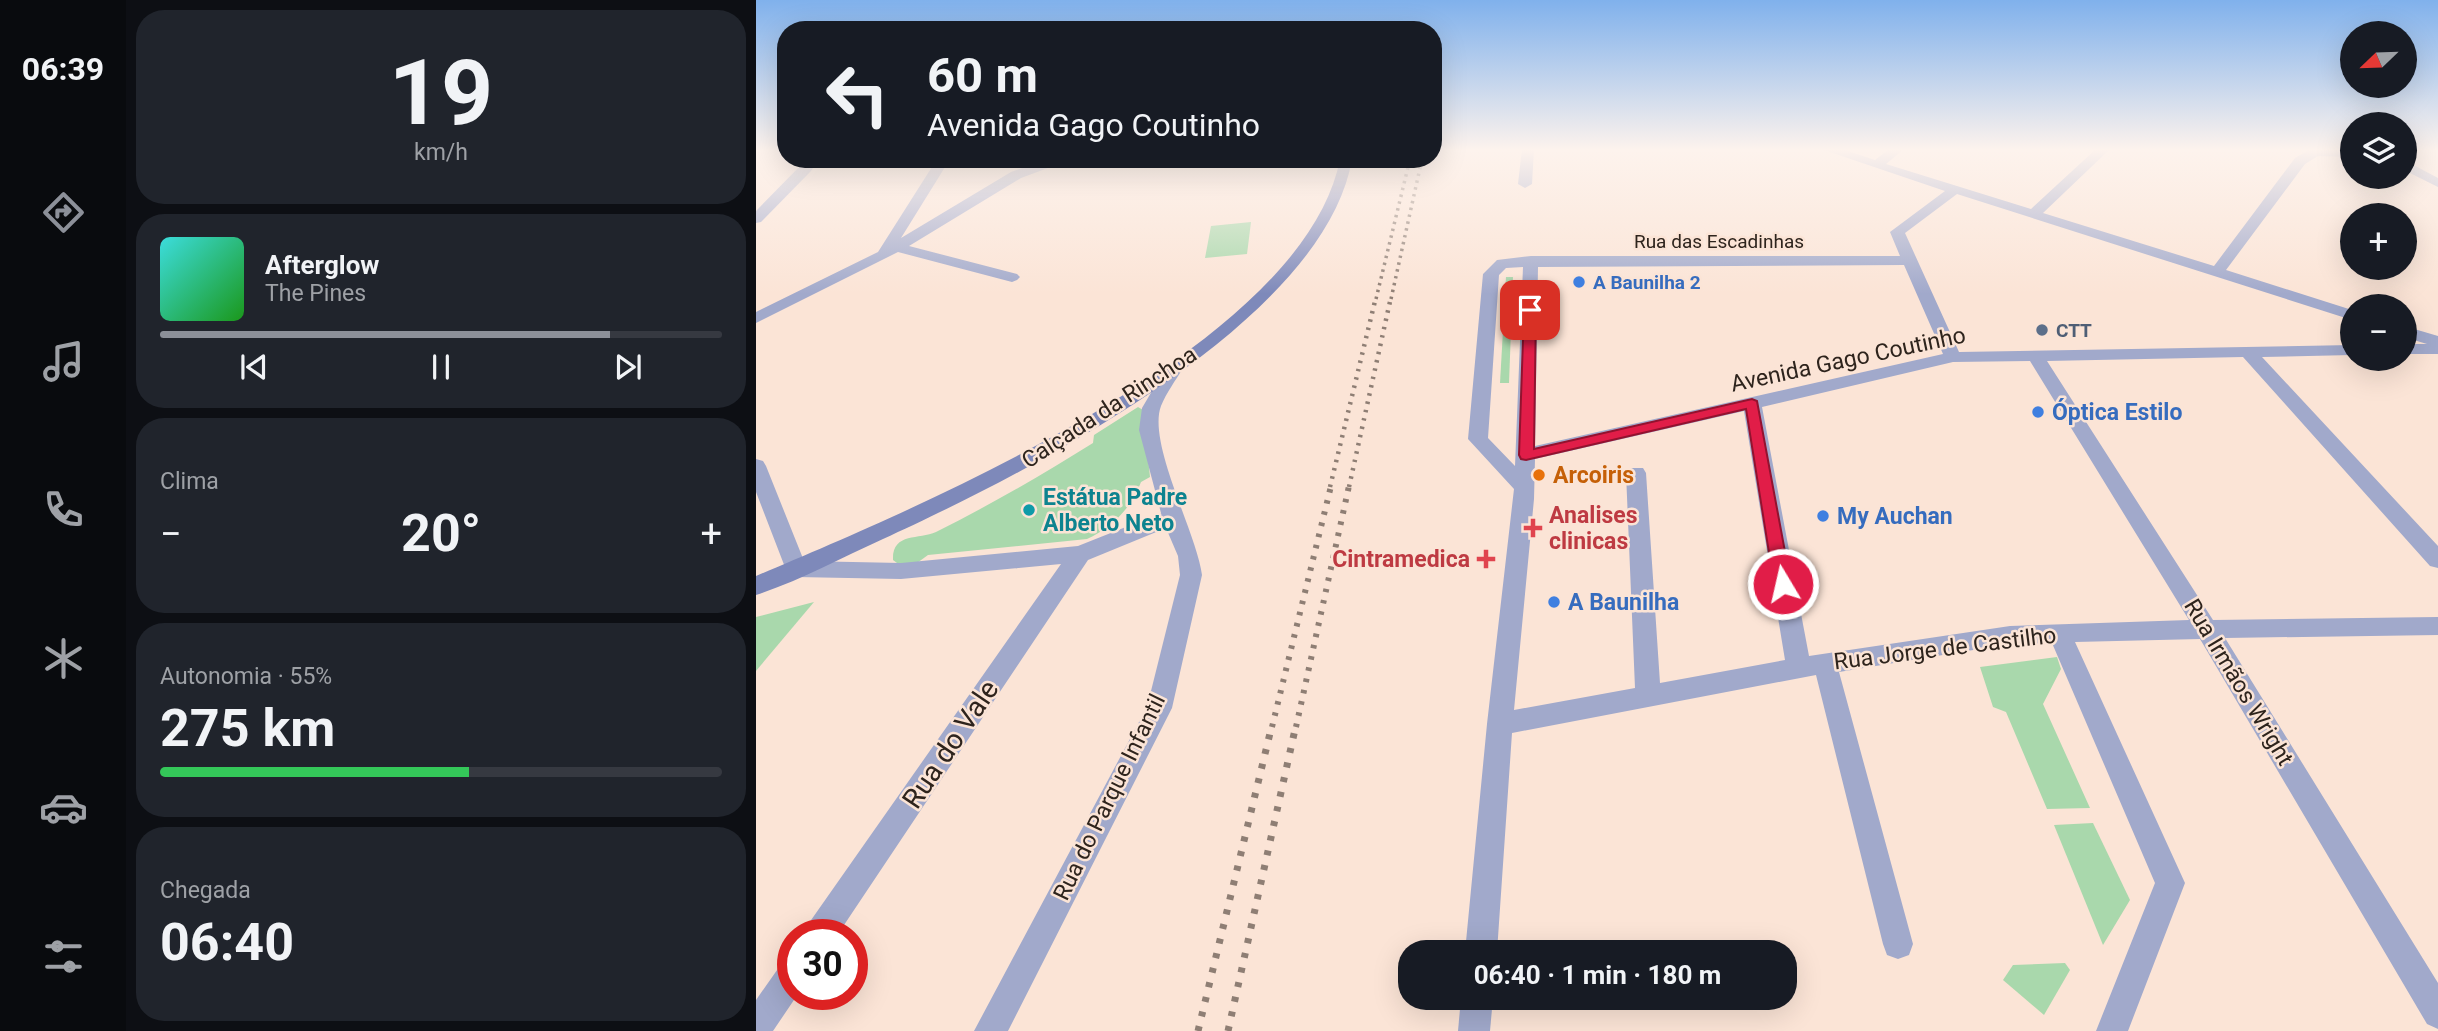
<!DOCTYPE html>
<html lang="pt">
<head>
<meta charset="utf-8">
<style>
  :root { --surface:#171b24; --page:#20242c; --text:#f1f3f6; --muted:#9ea1a6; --line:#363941; --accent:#8c9099 }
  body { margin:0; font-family:Roboto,sans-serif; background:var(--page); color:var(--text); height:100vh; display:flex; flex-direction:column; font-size:26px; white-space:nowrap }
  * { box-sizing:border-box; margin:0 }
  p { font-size:23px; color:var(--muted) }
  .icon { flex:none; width:38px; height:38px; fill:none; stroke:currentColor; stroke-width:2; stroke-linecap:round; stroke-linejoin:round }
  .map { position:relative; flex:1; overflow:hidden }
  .side { display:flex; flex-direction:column; gap:10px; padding:10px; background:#0d0f14; width:630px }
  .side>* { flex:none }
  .guide { position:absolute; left:21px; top:21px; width:665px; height:147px; border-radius:28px; box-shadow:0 7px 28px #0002; background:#171b24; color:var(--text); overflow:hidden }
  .needle { width:46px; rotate:247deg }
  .tools { position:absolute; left:1584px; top:21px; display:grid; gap:14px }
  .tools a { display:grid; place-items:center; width:77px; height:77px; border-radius:50%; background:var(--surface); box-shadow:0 7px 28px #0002; font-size:35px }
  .speed { position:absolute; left:21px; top:919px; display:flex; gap:14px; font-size:35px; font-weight:700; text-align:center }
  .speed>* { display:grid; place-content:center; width:91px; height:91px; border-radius:50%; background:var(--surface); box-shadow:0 7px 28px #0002; line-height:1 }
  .speed .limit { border:10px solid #d22; background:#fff; color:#111 }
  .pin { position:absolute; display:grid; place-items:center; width:60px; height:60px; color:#fff; margin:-30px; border-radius:14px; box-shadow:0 4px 10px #0006 }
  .me { position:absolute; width:77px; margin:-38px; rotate:351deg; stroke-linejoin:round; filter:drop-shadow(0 0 5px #0008) }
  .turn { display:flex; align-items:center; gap:24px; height:147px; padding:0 35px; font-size:32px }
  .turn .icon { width:91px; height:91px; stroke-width:2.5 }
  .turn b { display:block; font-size:49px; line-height:60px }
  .big { font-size:52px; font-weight:700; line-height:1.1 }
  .side .card { flex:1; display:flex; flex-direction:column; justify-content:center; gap:10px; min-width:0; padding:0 24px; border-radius:28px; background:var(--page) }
  .side .dial { align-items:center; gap:0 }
  .dial b { font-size:91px; line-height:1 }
  .song { display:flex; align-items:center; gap:21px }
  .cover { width:84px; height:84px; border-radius:10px; background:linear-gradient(135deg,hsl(180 70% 55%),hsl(120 70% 35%)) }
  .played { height:7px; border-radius:4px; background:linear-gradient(90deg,var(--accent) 80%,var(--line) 80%) }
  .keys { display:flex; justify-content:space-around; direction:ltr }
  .heat { display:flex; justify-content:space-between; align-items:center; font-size:38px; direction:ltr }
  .charge { height:10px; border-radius:5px; background:linear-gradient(90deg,#34c759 55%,var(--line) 0) }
  .trip { position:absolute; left:642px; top:940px; width:399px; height:70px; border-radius:28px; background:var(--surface); box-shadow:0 7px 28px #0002; font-weight:700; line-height:70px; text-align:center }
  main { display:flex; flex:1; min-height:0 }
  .tabs { display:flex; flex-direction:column; width:126px; justify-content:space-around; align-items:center; background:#090b0e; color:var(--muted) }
  .tabs .icon { width:49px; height:49px }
  .tabs .current { color:var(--accent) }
  .tabs b { font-size:32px; color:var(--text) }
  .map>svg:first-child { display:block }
  .green { fill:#a9d8ac }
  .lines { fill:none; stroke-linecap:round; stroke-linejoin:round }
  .street { fill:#a1a9cb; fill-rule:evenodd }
  .secondary { fill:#7e89ba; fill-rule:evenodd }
  .rail-far3 { stroke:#8e7e74; stroke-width:3.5; stroke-dasharray:2.5 4.5; stroke-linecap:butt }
  .rail-far2 { stroke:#8e7e74; stroke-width:4.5; stroke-dasharray:2.5 6; stroke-linecap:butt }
  .rail-far1 { stroke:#8e7e74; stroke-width:6; stroke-dasharray:3.5 8; stroke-linecap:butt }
  .rail { stroke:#8e7e74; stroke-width:7; stroke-dasharray:5 10; stroke-linecap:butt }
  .route { fill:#e11d48; stroke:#92132f; stroke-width:2 }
  .shop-dot { fill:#3f7fe0; stroke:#fbe4d6; stroke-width:2.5 }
  .service-dot { fill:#5c6f8a; stroke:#fbe4d6; stroke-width:2.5 }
  .food-dot { fill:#e8710a; stroke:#fbe4d6; stroke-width:2.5 }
  .culture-dot { fill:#0f9aa8; stroke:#fbe4d6; stroke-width:2.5 }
  .health-dot { fill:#e0444e; stroke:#fbe4d6; stroke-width:2.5 }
  .labels { text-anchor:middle; stroke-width:5; stroke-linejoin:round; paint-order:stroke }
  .far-street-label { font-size:19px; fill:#2e241d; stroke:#fbe4d6 }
  .far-shop-label { font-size:19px; font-weight:bold; fill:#366cbe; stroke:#fbe4d6; text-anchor:start }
  .far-service-label { font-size:19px; font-weight:bold; fill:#4e5e75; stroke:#fbe4d6; text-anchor:start }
  .street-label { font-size:23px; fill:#2e241d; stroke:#fbe4d6 }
  .shop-label { font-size:23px; font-weight:bold; fill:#366cbe; stroke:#fbe4d6; text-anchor:start }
  .food-label { font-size:23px; font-weight:bold; fill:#c56008; stroke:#fbe4d6; text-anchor:start }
  .culture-label { font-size:23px; font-weight:bold; fill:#0d838f; stroke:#fbe4d6; text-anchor:start }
  .health-label { font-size:23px; font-weight:bold; fill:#be3a42; stroke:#fbe4d6; text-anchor:start }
  .near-street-label { font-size:28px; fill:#2e241d; stroke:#fbe4d6 }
</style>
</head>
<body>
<main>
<nav class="tabs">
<b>06:39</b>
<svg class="icon current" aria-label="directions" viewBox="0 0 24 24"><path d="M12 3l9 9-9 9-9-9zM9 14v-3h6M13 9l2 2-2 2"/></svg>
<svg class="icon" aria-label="music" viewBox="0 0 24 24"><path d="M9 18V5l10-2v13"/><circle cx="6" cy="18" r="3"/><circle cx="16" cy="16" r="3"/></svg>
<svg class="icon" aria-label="phone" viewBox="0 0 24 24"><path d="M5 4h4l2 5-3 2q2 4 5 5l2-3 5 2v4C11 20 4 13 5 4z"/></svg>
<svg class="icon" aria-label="climate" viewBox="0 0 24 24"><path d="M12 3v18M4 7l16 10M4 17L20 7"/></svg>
<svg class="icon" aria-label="car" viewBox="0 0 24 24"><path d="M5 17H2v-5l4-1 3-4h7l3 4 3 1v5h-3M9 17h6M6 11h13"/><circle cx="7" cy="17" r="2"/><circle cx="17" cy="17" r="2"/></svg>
<svg class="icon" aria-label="filters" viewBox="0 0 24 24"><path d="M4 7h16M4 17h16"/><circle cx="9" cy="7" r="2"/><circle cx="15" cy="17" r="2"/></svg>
</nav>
<section class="side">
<div class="card dial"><b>19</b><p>km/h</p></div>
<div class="card">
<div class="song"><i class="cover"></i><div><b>Afterglow</b><p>The Pines</p></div></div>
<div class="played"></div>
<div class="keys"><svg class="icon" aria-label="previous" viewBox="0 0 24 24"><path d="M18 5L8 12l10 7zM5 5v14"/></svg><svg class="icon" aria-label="pause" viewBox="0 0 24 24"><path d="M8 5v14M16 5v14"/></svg><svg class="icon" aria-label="next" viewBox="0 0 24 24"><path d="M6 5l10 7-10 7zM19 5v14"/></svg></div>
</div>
<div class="card"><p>Clima</p>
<div class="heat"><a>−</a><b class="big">20°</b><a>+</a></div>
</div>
<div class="card"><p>Autonomia · 55%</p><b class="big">275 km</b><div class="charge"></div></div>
<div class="card"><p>Chegada</p><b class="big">06:40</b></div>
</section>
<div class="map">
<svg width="1682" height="1031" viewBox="0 0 1682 1031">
  <rect width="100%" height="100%" fill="#fbe4d6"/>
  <g class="green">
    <path d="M495 222 491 254 449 258 455 226Z"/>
    <path d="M750 277H757L753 383H744Z"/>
    <path d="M382 407 387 410 394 477 385 482C376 507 356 528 331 539L172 555 161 563H141L137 560C136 532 163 540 180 532 234 505 286 475 337 443L338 435Z"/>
    <path d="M58 602 0 671V617Z"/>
    <path d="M1301 657 1305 669 1287 704 1334 808 1291 809 1250 712 1237 707 1224 667Z"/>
    <path d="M1337 823 1374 900 1347 945 1298 825Z"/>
    <path d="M1309 963 1314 970 1288 1015 1247 980 1257 965Z"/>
  </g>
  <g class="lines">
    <g class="street">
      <path d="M766 149H778L776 184 769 188 762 184Z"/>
      <path d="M1065 149H1086L1119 160 1133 149H1148L1130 164 1275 209 1340 149H1354L1287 213 1458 266 1539 158 1554 149H1596V157L1562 156 1549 164 1470 270 1596 310V320L1201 194 1149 233 1203 352 1596 345V355L1506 357 1682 546V568L1674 566 1487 357 1291 361 1457 620 1682 617V635L1469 638 1682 983V1029L1671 1024 1444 639 1319 642 1429 883 1372 1031H1340L1399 883 1296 643 1254 644 1083 672 1157 944 1153 955 1142 959 1131 955 1127 944 1060 675 756 733 741 952H709L731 724 758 489 712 439 727 274 741 260 775 256H1144L1134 232 1189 191ZM1148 265 1187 354 779 446 782 267ZM767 267 759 466 732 438 743 275 750 268ZM1274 361 1433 620 1254 626 1053 656 1006 407 1197 362ZM988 411 1029 660 904 683 890 473 887 468H873L870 473 879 688 758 710 778 499 779 459Z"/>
      <path d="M181 159H194L145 238 255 172 291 159H316L265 178 153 246 261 274 264 277 261 280 256 282 142 252 0 323V312L122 252Z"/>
      <path d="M1648 160 1682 178V187L1648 170Z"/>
      <path d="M50 164 57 168 55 171 5 222 0 223V211L45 165Z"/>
      <path d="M1648 326 1682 336V354H1648V344H1671L1648 337Z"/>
      <path d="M418 363 427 368C420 380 410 393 405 406 391 443 441 534 446 575L416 708 252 1031H218L391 707 424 575 422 556 410 528 332 560 82 934H49L53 923 305 564 145 579 40 577 32 575 0 492V459L7 461 10 466 48 561 145 563 322 546 405 513 383 430 386 408 412 364Z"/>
      <path d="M37 958V994H42L17 1031H0V1000L26 963Z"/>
      <path d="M705 998H737L734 1031H702Z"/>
    </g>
    <path class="secondary" d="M584 159H596C568 324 267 475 127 539 85 558 43 581 0 595V576C161 508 548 347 584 159Z"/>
    <g class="rail-far3">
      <path d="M620 299 654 159"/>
      <path d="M635 299 666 159"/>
    </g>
    <g class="rail-far2">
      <path d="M574 487 620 297"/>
      <path d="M593 487 635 297"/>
    </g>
    <g class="rail-far1">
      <path d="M516 727 575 486"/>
      <path d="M540 727 593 486"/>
    </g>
    <g class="rail">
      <path d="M442 1031 516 725"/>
      <path d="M472 1031 540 725"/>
    </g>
  </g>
  <linearGradient id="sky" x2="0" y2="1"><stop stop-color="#80b1ec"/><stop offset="0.51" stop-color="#fdf3ed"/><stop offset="1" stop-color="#fdf3ed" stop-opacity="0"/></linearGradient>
  <rect width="1682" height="294" fill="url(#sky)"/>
  <path class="route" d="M774 306 780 310 778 449 996 399 1001 401 1035 584 1033 588H1021L1018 584 990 409 770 460 765 459 763 455 768 310Z"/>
  <g class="shop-dot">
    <circle cx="823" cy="282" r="7"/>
    <circle cx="1282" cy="412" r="7"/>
    <circle cx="1067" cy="516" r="7"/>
    <circle cx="798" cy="602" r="7"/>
  </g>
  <circle class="service-dot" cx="1286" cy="330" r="7"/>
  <circle class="food-dot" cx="783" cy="475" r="7"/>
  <circle class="culture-dot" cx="273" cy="510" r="7"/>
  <g class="health-dot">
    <path d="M773.5 517.5h7v7h7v7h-7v7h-7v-7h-7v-7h7z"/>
    <path d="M726.5 548.5h7v7h7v7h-7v7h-7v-7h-7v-7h7z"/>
  </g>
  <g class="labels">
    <g class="far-street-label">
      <text x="963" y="248">Rua das Escadinhas</text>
    </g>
    <g class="far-shop-label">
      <text x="837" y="289">A Baunilha 2</text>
    </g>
    <g class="far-service-label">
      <text x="1300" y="337">CTT</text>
    </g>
    <g class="street-label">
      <text transform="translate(1092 359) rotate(-12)" y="8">Avenida Gago Coutinho</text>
      <text transform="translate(353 407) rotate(-33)" y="8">Calçada da Rinchoa</text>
      <text transform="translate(1189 648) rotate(-7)" y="8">Rua Jorge de Castilho</text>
      <text transform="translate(1483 682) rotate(59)" y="8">Rua Irmãos Wright</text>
      <text transform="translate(353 797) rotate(-64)" y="8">Rua do Parque Infantil</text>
    </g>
    <g class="shop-label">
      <text x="1296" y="420">Óptica Estilo</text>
      <text x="1081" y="524">My Auchan</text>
      <text x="812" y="610">A Baunilha</text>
    </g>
    <g class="food-label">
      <text x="797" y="483">Arcoiris</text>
    </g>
    <g class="culture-label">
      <text x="287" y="505">Estátua Padre<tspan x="287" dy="26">Alberto Neto</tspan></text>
    </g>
    <g class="health-label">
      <text x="793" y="523">Analises<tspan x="793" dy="26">clinicas</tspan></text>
      <text x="714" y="567" text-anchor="end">Cintramedica</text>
    </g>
    <g class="near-street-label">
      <text transform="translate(194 744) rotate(-56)" y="10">Rua do Vale</text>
    </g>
  </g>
</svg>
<div class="tools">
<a><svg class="needle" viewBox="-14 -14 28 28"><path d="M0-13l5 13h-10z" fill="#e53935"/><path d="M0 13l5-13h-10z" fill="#9ea1a6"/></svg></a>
<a><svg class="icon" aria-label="layers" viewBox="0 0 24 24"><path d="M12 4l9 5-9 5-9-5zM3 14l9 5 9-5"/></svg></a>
<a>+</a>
<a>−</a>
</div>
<div class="speed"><div class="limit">30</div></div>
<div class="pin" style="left:774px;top:310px;background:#d93025"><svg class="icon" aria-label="arrive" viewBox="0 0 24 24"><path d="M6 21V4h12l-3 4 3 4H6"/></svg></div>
<svg class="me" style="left:1027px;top:584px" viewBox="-20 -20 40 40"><circle r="17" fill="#e11d48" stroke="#fff" stroke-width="3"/><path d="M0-11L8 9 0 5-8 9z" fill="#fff"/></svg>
<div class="trip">06:40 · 1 min · 180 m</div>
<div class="guide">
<div class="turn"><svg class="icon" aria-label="left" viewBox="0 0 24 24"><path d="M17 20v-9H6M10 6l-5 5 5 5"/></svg><div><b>60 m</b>Avenida Gago Coutinho</div></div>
</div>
</div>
</main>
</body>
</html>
